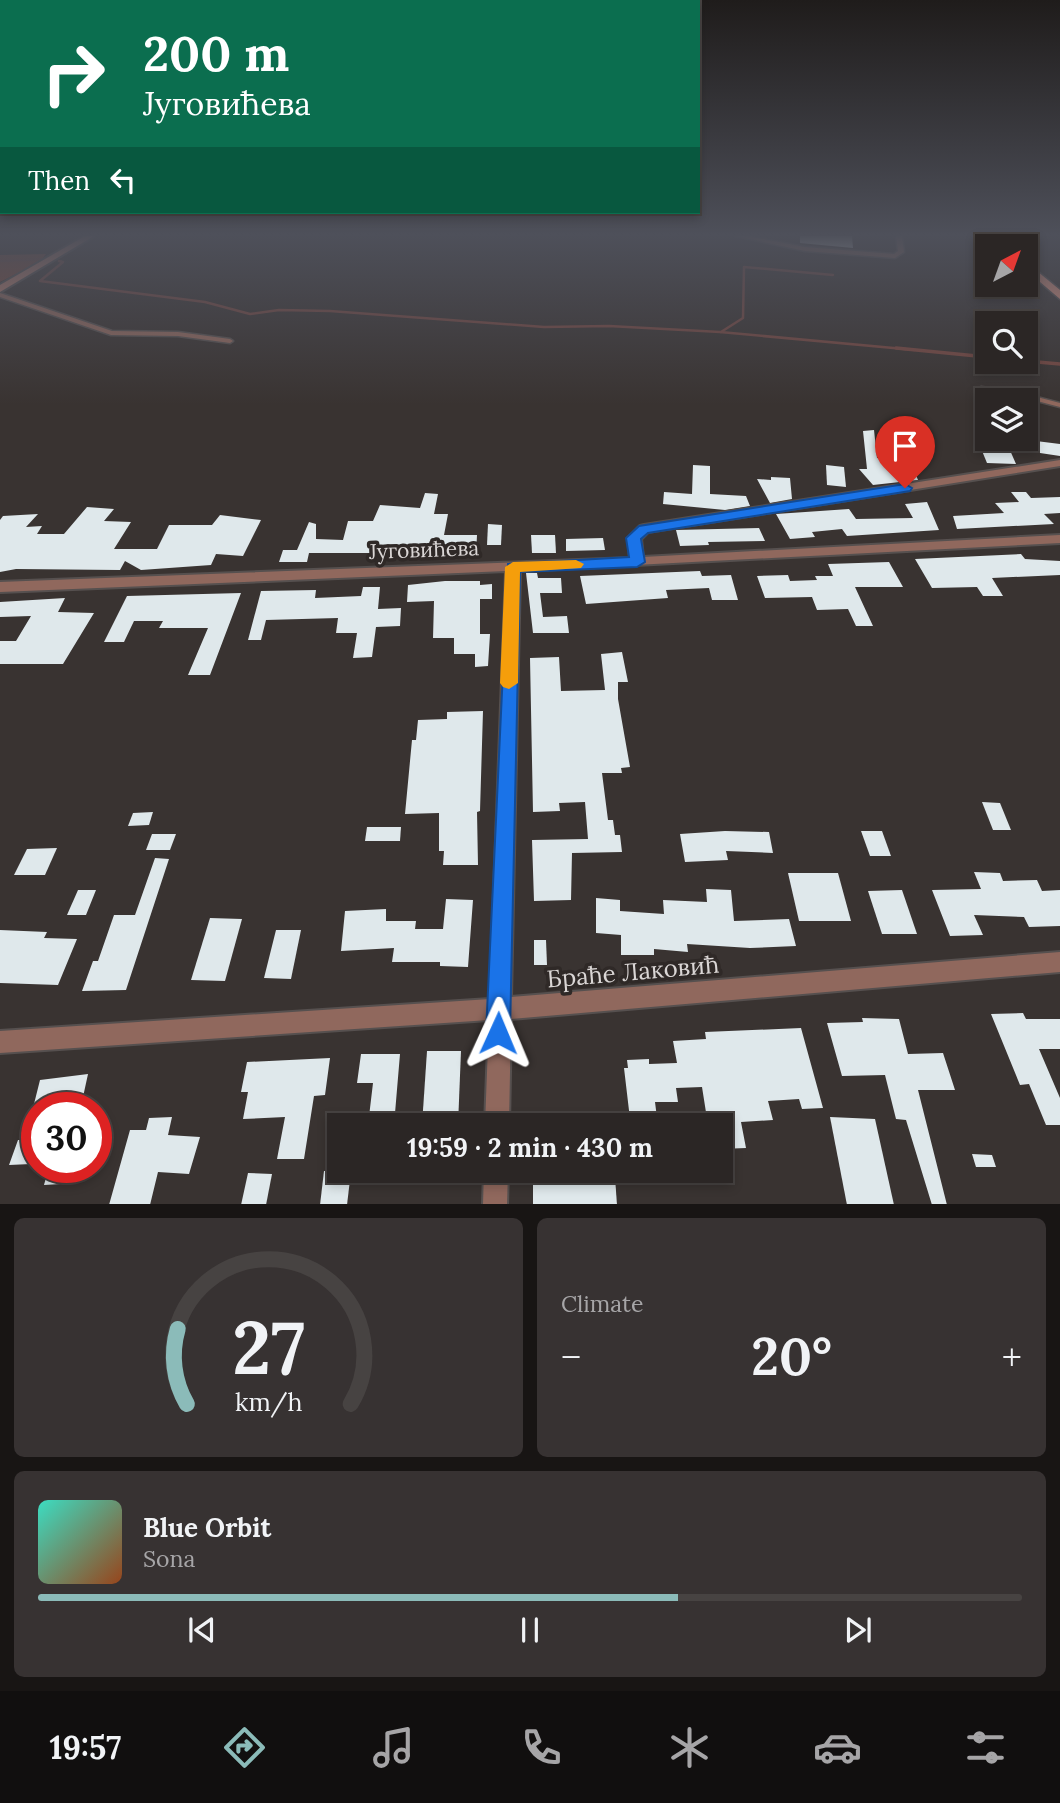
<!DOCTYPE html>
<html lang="en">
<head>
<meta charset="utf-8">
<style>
  :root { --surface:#2b2625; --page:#373232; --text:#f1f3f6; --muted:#a6a5a7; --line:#474342; --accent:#8bbbb9 }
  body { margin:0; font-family:Lora,serif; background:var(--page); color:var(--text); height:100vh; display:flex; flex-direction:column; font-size:26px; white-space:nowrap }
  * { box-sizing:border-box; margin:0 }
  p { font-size:23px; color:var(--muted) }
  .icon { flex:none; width:38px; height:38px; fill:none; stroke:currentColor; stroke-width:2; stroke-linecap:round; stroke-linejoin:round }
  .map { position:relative; height:1204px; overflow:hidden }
  .drawer { display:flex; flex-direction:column; gap:14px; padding:14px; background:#181514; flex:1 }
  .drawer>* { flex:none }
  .hud { position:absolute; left:0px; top:0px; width:700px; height:214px; box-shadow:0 4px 10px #0003,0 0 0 2px var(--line); background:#0b6e4f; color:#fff; overflow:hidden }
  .needle { width:46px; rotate:41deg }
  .buttons { position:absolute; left:975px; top:234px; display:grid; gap:14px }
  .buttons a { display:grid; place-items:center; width:63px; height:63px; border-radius:0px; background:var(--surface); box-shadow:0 4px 10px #0003,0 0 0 2px var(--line); font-size:35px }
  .speed { position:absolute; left:21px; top:1092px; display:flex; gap:14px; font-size:35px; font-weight:700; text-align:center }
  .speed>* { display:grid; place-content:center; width:91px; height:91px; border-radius:50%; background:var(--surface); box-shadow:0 4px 10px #0003,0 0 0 2px var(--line); line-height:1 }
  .speed .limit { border:10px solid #d22; background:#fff; color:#111 }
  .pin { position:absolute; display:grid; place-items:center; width:60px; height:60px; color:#fff; margin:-72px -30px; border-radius:50% 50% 50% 0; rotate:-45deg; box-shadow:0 0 7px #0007 }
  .pin .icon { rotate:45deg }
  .me { position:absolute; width:77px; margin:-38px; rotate:1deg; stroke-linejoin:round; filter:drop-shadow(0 0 5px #0008) }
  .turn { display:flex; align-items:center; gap:24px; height:147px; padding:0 28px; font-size:32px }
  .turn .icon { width:91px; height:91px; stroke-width:2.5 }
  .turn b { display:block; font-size:49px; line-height:60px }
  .then { display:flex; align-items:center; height:66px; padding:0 28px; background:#0003; gap:14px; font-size:26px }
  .big { font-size:52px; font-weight:700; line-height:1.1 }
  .drawer .widget { flex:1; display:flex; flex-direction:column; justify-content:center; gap:10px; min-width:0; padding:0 24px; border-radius:10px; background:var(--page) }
  .drawer .dial { align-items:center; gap:0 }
  .dial svg { height:182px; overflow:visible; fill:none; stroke:var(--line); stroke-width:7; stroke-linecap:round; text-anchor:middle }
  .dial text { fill:var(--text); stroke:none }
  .song { display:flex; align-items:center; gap:21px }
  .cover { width:84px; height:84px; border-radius:10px; background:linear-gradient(135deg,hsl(170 70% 55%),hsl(20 70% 35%)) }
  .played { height:7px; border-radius:4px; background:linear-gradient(90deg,var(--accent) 65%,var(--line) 65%) }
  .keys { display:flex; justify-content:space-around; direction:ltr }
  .heat { display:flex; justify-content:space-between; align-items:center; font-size:38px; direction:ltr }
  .drawer .tiles { flex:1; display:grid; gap:14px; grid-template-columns:1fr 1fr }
  .widget:last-child { grid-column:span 2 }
  .trip { position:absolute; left:327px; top:1113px; width:406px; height:70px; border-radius:0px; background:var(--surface); box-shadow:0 4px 10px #0003,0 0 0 2px var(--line); font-weight:700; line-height:70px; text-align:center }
  .menu { display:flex; height:112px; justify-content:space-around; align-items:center; background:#110f0f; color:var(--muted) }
  .menu .icon { width:49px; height:49px }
  .menu .active { color:var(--accent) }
  .menu b { font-size:32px; color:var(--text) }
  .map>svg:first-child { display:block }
  .green { fill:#7e4738 }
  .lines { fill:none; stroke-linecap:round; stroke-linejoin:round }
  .stream-far1 { stroke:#754740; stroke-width:2.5 }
  .stream { stroke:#754740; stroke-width:3.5 }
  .building { fill:#dfe8eb }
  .lane-casing { stroke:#56504f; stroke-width:3 }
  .street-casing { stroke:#56504f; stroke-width:4 }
  .secondary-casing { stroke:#56504f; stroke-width:4 }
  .primary-casing { stroke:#56504f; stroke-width:3 }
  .lane { fill:#90685d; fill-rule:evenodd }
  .street { fill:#90685d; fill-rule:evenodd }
  .secondary { fill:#c38372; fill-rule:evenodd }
  .primary { fill:#ea9882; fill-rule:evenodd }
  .route { fill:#1a73e8; stroke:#114b97; stroke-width:2 }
  .slow { fill:#f59e0b }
  .labels { text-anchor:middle; stroke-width:7; stroke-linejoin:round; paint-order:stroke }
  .street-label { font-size:21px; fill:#dad6d5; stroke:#2f2927 }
  .near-street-label { font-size:24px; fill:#dad6d5; stroke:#2f2927 }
</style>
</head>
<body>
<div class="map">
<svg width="1060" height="1205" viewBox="0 0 1060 1205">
  <rect width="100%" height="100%" fill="#393331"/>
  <path class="green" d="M46 254 40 262 0 282V255Z"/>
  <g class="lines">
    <g class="stream-far1">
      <path d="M0 261 44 259"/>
      <path d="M59 261 63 262 40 281 205 302 250 314 279 310 330 311 544 327 609 326 720 332 915 350"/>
      <path d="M721 332 743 318 744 267 833 275"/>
    </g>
    <g class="stream">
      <path d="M896 348 987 357"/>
      <path d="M1026 361 1060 364"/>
    </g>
  </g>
  <g class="building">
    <path d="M800 236H852L853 248 800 243Z"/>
    <path d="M874 430 877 458 909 459 918 480 873 485 859 469H867L863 431Z"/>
    <path d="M1036 441 1060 444V456L1040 453Z"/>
    <path d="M980 446 1009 448 1016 464 987 463Z"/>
    <path d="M693 465 710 466V494L746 496 750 506 725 510 663 504 664 492 692 494Z"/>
    <path d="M826 465 844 467 846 487 827 485Z"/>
    <path d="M771 477 790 478 792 499 770 503 757 479 771 480Z"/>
    <path d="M1011 492H1026L1031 498 1060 497V513L1044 514 1054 524 957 529 953 516 1004 513 995 503 1019 502Z"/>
    <path d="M425 493 438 494 434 514H448L444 535H477L476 556 397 557 394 553H309L307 562H279L283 550H297L309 522 316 524V539L343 540 348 521H373L380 505 420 508Z"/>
    <path d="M927 502 939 530 847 536 842 529 812 532 815 537 790 539 776 514 849 509 856 519 913 518 905 504Z"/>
    <path d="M87 507 114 509 104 521 131 522 114 549H157L169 525H212L220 515 261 520 243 556 216 554 211 565 141 570 125 561 120 570 16 569 0 572V520L3 516 38 514 26 527 42 526 37 534H64Z"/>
    <path d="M488 524 502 525 501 545H487Z"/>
    <path d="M759 528 765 541 708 542 709 545 680 546 676 530Z"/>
    <path d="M531 535H555L556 553H532Z"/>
    <path d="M603 538 605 550 566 551V539Z"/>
    <path d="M1021 554 1025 559 1060 561V575L992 578 1003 596H983L977 587 932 588 915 559Z"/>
    <path d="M889 562 903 587H855L873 626H856L848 609 817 610 812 597 765 598 757 576 788 575 790 581 817 580 815 576H833L828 564Z"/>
    <path d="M700 571 702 576 731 575 738 600H712L709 588 666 590 668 598 586 604 580 576Z"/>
    <path d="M526 573H537L538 578H561L562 593H540L543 617 567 616 569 633H533Z"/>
    <path d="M445 581H480V585L492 584V599H480V634H490L488 666 475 667V654H454V638H433L434 601 407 602 408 585Z"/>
    <path d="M363 587H380L378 609 401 608 400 626 376 627 372 657 353 658 357 633H336L338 618 266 620 261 640H248L261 591 316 590 315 598 361 596Z"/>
    <path d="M241 593 210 675H188L208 628H159L163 621H134L124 642H104L127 596Z"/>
    <path d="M65 598 58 612 94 613 63 664H0V641H16L31 616 0 617V602Z"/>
    <path d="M622 652 628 682H618V699L630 767 621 768 622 773H602L608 820H613L615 835H620L622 852 572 853 571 900 534 901 532 840 588 839 585 802 559 803 560 811 533 812 530 658 559 657 561 691 605 690 601 654Z"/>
    <path d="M483 711 480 811 477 812 478 865H443L444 851H439V813L405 814 412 740H416L418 720 447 719V712Z"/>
    <path d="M982 802 1000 803 1011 830H993Z"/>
    <path d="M153 812 149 825 128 826 133 813Z"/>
    <path d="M367 827H401L400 841H365Z"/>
    <path d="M725 831 769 832 773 853 726 851 728 860 685 862 680 834Z"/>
    <path d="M861 831H882L891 856H870Z"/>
    <path d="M152 834H176L170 850H146Z"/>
    <path d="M57 848 45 875H14L27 849Z"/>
    <path d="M155 858 169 859 126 990 82 991 93 961H98L114 915H135Z"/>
    <path d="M974 872 1000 873 1003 881 1037 880 1042 891 1060 890V926L1029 927 1024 917 974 915 983 935 950 936 932 890 981 889Z"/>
    <path d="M788 873H838L851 921H799Z"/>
    <path d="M706 889 731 890 734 921 789 919 796 946 750 948 687 944 688 952 654 949V955H621V935L596 933V898L620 900V911L664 914 663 900 707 902Z"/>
    <path d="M78 890H96L86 915H67Z"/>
    <path d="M902 890 917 934H882L868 891Z"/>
    <path d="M446 899 473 900 468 967 440 966V962H392L394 948 341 951 345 911 386 909V921H416L415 929H443Z"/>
    <path d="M210 918 242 919 225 981 191 980Z"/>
    <path d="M0 930 47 932 44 938 77 939 58 985 0 983Z"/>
    <path d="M276 930H301L291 979 264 978Z"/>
    <path d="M534 940H546L547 965H534Z"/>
    <path d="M1023 1013 1026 1019H1060V1049H1039L1060 1098V1125H1046L1029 1084 1020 1085 991 1014Z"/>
    <path d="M862 1018 899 1019 908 1054 943 1053 955 1090H918L947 1205H932L906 1120 896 1119 885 1075 842 1076 827 1023 863 1022Z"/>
    <path d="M801 1028 823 1108 802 1109 799 1099 768 1101 773 1120 741 1122 746 1148 721 1149V1125H708L702 1087 676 1088 678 1102H655L657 1118 630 1119 624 1068H628L627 1060 649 1059V1064L677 1063 673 1041 706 1039 705 1032Z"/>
    <path d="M427 1051H461L458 1125H422Z"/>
    <path d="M361 1054H400L394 1125H368L373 1083H357Z"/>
    <path d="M330 1058 325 1095 314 1096 304 1159H277L285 1117 243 1119 248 1092H241L247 1062Z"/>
    <path d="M88 1074 81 1106 33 1108 40 1080Z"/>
    <path d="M624 1111 626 1125H535V1113L582 1112V1114Z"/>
    <path d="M32 1112H37V1148L31 1164 9 1165 18 1140H25Z"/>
    <path d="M172 1117 168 1135 200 1137 189 1174 158 1172 150 1205H109L130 1130H146L149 1118Z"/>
    <path d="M830 1117 875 1119 894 1205H847Z"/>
    <path d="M972 1154 992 1155 996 1167H976Z"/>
    <path d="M49 1167H66L61 1184 44 1185Z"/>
    <path d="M324 1171H351L347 1205H320Z"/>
    <path d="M248 1173 272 1174 266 1205H241Z"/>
    <path d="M615 1177 617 1205H533V1179Z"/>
  </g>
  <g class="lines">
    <g class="lane-casing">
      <g id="lane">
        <path d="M736 236H747L805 247 894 254 898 251 896 236H902L904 252 895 258 805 251Z"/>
        <path d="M0 293 112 331 178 332 230 339 233 341 230 343 178 336 111 335 0 297Z"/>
        <path d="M981 387 1014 391 1060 403V407L1014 395 979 390 977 389Z"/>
      </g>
    </g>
    <g class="street-casing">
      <g id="street">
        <path d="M1060 460V466L648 532 641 539 643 557 1060 535V543L520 571 511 997 1060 952V972L511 1019 509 1125H485L489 1020 0 1053V1031L490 999 506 571 0 592V582L630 558 628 538 640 526 644 525Z"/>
        <path d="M484 1171H508L507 1205H483Z"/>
      </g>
    </g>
    <g class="secondary-casing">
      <path id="secondary" d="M85 236H94L0 292V285Z"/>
    </g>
    <g class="primary-casing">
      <g id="primary">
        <path d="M990 236H1000L1011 247H1000Z"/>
        <path d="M1026 262 1060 290V299L1026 270Z"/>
      </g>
    </g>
    <use href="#lane" class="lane"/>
    <use href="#street" class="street"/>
    <use href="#secondary" class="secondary"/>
    <use href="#primary" class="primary"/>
  </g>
  <linearGradient id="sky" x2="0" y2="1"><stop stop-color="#1f1c1b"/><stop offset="0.58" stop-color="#4e505a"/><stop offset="1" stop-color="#4e505a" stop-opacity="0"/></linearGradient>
  <rect width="1060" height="405" fill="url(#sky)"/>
  <path class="route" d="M905 484 912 488 910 491 648 533 641 539 645 562 637 567 520 572 510 1033 507 1042 498 1046 489 1042 486 1033 508 564 629 557 626 538 639 526Z"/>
  <path class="slow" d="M576 560 584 564 581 568 520 572 518 683 509 689 503 687 500 683 505 567 513 562Z"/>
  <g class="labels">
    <g class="street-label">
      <text transform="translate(424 550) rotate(-2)" y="7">Југовићева</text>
    </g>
    <g class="near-street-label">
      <text transform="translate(633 972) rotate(-5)" y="8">Браће Лаковић</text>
    </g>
  </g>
</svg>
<div class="buttons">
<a><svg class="needle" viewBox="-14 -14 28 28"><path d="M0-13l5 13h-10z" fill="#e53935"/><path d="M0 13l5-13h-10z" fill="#a6a5a7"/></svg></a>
<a><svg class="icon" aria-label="search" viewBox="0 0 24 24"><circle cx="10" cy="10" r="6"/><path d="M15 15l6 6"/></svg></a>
<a><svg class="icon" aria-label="layers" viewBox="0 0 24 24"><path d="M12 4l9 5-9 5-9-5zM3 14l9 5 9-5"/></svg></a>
</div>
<div class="speed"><div class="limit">30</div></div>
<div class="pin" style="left:905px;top:488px;background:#d93025"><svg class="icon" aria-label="arrive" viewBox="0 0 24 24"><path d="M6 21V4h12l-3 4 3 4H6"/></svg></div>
<svg class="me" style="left:498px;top:1033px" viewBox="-20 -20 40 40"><path d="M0-17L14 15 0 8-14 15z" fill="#1a73e8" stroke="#fff" stroke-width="4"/></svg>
<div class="trip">19:59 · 2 min · 430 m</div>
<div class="hud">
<div class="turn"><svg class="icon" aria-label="right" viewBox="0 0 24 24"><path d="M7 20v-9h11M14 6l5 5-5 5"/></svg><div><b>200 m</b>Југовићева</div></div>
<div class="then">Then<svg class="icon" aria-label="left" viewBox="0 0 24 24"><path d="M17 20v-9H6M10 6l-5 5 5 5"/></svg></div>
</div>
</div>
<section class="drawer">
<div class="tiles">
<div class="widget dial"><svg viewBox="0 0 100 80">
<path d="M14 69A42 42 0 1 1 86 69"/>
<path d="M14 69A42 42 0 0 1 10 36" stroke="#8bbbb9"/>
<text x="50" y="56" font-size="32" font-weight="700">27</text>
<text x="50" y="72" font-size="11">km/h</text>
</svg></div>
<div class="widget"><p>Climate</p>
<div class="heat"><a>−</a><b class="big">20°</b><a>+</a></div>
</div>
<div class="widget">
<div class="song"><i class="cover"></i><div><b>Blue Orbit</b><p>Sona</p></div></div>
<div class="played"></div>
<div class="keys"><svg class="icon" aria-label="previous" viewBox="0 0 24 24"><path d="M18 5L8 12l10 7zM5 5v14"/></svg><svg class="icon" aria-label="pause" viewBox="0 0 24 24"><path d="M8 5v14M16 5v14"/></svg><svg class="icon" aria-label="next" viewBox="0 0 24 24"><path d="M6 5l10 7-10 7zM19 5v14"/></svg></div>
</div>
</div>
</section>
<nav class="menu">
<b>19:57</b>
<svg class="icon active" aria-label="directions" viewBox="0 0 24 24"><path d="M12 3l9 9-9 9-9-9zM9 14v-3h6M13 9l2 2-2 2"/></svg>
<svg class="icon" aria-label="music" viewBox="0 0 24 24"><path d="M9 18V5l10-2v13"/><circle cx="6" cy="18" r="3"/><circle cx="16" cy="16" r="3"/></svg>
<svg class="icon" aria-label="phone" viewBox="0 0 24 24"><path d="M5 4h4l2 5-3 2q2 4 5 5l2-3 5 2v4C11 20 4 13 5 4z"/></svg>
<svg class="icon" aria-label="climate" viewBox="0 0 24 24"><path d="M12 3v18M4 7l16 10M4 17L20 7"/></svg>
<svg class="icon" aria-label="car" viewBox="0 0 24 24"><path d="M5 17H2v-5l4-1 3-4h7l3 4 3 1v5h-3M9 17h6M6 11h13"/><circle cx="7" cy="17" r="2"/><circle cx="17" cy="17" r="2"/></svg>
<svg class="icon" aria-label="filters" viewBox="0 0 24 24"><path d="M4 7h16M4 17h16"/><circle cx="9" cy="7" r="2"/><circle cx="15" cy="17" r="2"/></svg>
</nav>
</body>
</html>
